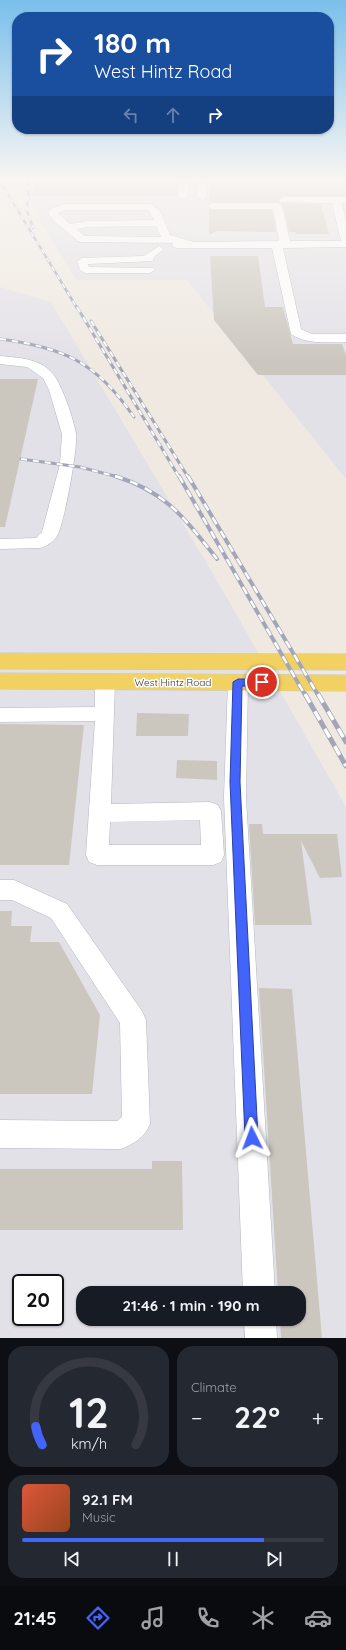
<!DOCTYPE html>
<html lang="en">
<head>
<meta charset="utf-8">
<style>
  :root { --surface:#171b24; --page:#242831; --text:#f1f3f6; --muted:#9ea1a6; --line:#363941; --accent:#4264fb }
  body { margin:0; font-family:Quicksand,sans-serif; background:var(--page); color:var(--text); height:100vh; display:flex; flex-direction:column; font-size:15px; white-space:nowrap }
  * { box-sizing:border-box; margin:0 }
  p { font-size:13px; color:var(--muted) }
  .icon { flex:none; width:22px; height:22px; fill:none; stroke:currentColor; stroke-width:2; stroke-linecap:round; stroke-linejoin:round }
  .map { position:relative; height:1338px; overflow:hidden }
  .panel { display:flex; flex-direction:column; gap:8px; padding:8px; background:#0d0f14; flex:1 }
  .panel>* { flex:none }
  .top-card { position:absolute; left:12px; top:12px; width:322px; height:122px; border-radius:16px; box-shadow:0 1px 3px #0004; background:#1a4fa0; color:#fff; overflow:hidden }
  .speed { position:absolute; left:12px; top:1274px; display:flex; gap:8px; font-size:20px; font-weight:700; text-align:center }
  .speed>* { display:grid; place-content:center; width:52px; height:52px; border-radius:50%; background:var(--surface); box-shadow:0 1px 3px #0004; line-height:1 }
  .speed .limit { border:2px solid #111; border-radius:6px; background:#fff; color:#111 }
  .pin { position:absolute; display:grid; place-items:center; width:34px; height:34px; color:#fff; margin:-17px; border:2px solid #fff; border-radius:50%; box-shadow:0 1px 4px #0007 }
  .me { position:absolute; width:44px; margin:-22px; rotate:357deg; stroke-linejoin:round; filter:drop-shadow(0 0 3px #0008) }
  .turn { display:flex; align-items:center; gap:14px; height:84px; padding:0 16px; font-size:18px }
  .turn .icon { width:52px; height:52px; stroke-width:2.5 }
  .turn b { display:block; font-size:28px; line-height:34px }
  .lanes { display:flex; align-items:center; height:38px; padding:0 16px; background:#0003; justify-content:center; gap:20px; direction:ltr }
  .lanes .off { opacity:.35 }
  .big { font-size:30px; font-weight:800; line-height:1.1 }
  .panel .widget { flex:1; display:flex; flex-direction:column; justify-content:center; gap:6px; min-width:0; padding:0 14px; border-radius:16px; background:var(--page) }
  .panel .dial { align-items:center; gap:0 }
  .dial svg { height:104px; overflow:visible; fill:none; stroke:var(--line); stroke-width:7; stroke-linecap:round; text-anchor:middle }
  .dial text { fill:var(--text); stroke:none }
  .song { display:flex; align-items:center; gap:12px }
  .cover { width:48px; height:48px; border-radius:6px; background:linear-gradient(135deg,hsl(10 70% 55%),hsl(20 70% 35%)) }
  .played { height:4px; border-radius:2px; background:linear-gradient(90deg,var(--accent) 80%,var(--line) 80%) }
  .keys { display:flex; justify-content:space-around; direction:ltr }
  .heat { display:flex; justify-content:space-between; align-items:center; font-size:22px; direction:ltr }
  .panel .tiles { flex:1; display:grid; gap:8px; grid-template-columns:1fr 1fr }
  .widget:last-child { grid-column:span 2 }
  .trip { position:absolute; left:76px; top:1286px; width:230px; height:40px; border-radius:16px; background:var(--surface); box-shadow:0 1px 3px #0004; font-weight:800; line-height:40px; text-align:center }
  .tabs { display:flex; height:64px; justify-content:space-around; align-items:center; background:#090b0e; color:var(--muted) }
  .tabs .icon { width:28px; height:28px }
  .tabs .current { color:var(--accent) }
  .tabs b { font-size:18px; color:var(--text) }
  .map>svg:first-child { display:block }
  .industrial { fill:#e3e1e8; fill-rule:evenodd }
  .building { fill:#cbc7bf }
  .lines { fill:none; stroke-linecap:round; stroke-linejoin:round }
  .minor-casing { stroke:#b4b7c1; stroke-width:1 }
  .major-casing { stroke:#c9c9c9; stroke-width:1 }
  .minor { fill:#fff; fill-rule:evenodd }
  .major { fill:#f2d163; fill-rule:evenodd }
  .rail-far3-casing { stroke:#a3a6b8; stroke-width:2.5 }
  .rail-far2-casing { stroke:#a3a6b8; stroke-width:3 }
  .rail-far1-casing { stroke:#a3a6b8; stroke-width:4 }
  .rail-casing { stroke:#a3a6b8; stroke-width:5 }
  .rail-far3 { stroke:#fff; stroke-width:1.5; stroke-dasharray:5; stroke-linecap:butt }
  .rail-far2 { stroke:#fff; stroke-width:2; stroke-dasharray:6; stroke-linecap:butt }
  .rail-far1 { stroke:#fff; stroke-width:2.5; stroke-dasharray:8; stroke-linecap:butt }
  .rail { stroke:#fff; stroke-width:3.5; stroke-dasharray:10; stroke-linecap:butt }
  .route { fill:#4264fb; stroke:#2b41a3 }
  .labels { text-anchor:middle; stroke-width:3; stroke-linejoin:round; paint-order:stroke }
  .street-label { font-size:10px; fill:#2e2e2e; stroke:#fff }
</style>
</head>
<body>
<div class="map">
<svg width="346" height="1338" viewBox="0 0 346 1338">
  <rect width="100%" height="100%" fill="#efe9e1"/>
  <g class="industrial">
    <path d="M14 177H346V479L187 280H76Z"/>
    <path d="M0 287 51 302 219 584 346 807V1338H0ZM21 1283H55V1317H21ZM83 1293H299V1319H83Z"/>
  </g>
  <g class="building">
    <path d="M66 177H176V196H32L37 182H64Z"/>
    <path d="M209 177H346V196H284L278 199 280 203 213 202 209 204Z"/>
    <path d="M280 203 321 204 329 234H296L295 232H289L283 206Z"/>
    <path d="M209 208 213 210H272L276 232 217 231 209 235Z"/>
    <path d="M210 256H258L265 307H283L293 344H342L346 355V375H258L214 320Z"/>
    <path d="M0 379H38L5 527H0Z"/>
    <path d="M137 713 189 714 188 736H136Z"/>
    <path d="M0 724 84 725 69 865H0Z"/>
    <path d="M177 760 217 761V780L176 778Z"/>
    <path d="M249 824H262L263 834H337L342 877 320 878 301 841 312 925H255Z"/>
    <path d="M0 911H12L11 926H32L30 942H59L100 1015 92 1094H0Z"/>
    <path d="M259 988 292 989 322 1338H281L280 1319H299V1293H278Z"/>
    <path d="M152 1161H182L183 1230H0V1169H152Z"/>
  </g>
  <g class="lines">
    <g class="minor-casing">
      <g id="minor">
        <path d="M179 177H189L188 196 183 199 178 196Z"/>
        <path d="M198 177H208L207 197 202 200 197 197Z"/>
        <path d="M284 197H346V203H342L346 221V247L283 248 301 329 312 334H346V342C327 342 307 345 291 334L272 248H177L173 247 172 245 173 243 82 242 78 241 54 221 48 213 52 208 64 204H150L160 211 170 235 194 242 279 241 273 209H213L208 206 213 203H277L282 206 290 241H341L332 203 281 202 279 200 281 198ZM65 210H148L154 220 88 221 70 224 58 213ZM156 226 161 237 85 236 76 229 88 227Z"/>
        <path d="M159 246 164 249 154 257 153 261 88 264 89 267 154 268 155 270 150 273H85L80 270 77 261 82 258 144 256Z"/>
        <path d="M0 356C19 358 40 358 53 374 62 385 74 420 76 434 78 448 64 525 57 536 53 542 47 546 40 548L0 549V539L36 538 42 532 60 464 62 434 49 390 43 378 27 367 0 364Z"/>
        <path d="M105 675 112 677 115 682 111 804 210 802 218 805 221 811 224 855 221 862 213 865H97L89 862 86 855 95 721 0 722V708L95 707V682L98 677ZM200 820 201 845H109L110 822Z"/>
        <path d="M238 675 245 677 248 682 246 797 275 1293H243L224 797 228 682 231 677Z"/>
        <path d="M0 880H14L67 904 142 1011 146 1020 150 1124C145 1137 134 1144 121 1149L0 1148V1120L117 1121 122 1117 120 1023 51 918 12 900H0Z"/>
        <path d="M244 1319H276L277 1338H245Z"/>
      </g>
    </g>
    <g class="major-casing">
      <g id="major">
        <path d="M0 653 346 654V670L0 669Z"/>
        <path d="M0 673 346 675V691L0 689Z"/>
      </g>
    </g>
    <use href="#minor" class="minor"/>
    <use href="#major" class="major"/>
    <g class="rail-far3-casing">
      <g id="rail-far3">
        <path d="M25 177 29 185 27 211 33 228"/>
        <path d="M0 181 77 308"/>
      </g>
    </g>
    <g class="rail-far2-casing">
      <g id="rail-far2">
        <path d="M77 307 179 477"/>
        <path d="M91 321 188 477"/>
        <path d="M0 339C65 348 96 362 134 417"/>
        <path d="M21 459 80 467 118 477"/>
      </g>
    </g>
    <g class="rail-far1-casing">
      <g id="rail-far1">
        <path d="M115 476C168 493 184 518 217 559"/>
        <path d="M179 476 305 695"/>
        <path d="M188 476 318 695"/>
      </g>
    </g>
    <g class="rail-casing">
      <g id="rail">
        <path d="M305 694 346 766"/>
        <path d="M318 694 346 742"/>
      </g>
    </g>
    <use href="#rail-far3" class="rail-far3"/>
    <use href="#rail-far2" class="rail-far2"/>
    <use href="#rail-far1" class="rail-far1"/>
    <use href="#rail" class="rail"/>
  </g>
  <linearGradient id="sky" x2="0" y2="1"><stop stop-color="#7abfeb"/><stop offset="0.49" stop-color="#f8f5f2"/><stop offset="1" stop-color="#f8f5f2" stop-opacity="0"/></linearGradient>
  <rect width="346" height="364" fill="url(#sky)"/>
  <path class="route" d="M238 679H262L267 682 262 686H242L240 782 258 1138 256 1143 252 1145 247 1143 245 1138 230 782 233 682Z"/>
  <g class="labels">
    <g class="street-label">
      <text x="173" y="686">West Hintz Road</text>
    </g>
  </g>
</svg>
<div class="speed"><div class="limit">20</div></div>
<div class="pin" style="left:262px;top:682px;background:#d93025"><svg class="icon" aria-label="arrive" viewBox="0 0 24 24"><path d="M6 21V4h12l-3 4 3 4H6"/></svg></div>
<svg class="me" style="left:252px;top:1138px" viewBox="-20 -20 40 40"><path d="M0-17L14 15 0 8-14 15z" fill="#4264fb" stroke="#fff" stroke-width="4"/></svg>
<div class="trip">21:46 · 1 min · 190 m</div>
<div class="top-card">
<div class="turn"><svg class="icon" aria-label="right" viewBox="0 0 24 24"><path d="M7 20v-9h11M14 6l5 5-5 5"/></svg><div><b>180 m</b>West Hintz Road</div></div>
<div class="lanes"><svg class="icon off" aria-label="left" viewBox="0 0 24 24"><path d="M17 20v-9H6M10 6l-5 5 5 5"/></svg><svg class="icon off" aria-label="ahead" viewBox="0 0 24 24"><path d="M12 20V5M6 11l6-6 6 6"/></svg><svg class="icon" aria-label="right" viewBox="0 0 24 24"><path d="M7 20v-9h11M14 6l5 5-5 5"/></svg></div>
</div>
</div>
<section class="panel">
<div class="tiles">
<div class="widget dial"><svg viewBox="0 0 100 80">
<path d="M14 69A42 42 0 1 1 86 69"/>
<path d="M14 69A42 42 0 0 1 9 55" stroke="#4264fb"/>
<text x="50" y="56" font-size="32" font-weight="700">12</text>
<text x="50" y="72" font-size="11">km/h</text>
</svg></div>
<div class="widget"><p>Climate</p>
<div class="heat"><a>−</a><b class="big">22°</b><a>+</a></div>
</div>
<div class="widget">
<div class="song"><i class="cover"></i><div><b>92.1 FM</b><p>Music</p></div></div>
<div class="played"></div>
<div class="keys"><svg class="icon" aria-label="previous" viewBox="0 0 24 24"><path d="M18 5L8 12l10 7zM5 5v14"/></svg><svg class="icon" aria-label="pause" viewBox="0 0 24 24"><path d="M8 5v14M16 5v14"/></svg><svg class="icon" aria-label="next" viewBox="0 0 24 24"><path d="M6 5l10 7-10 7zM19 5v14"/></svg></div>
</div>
</div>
</section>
<nav class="tabs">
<b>21:45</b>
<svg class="icon current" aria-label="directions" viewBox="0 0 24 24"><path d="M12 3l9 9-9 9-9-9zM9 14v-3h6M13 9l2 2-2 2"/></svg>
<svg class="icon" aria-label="music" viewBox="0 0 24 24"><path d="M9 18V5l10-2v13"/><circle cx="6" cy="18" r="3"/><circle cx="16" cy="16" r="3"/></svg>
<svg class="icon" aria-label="phone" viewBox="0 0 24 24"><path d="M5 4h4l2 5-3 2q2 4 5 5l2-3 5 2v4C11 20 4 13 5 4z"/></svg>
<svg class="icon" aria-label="climate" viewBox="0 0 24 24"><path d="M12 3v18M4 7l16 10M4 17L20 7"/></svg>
<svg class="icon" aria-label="car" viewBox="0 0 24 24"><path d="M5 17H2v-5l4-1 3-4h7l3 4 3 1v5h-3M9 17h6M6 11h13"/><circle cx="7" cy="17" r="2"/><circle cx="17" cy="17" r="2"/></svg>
</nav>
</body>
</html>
